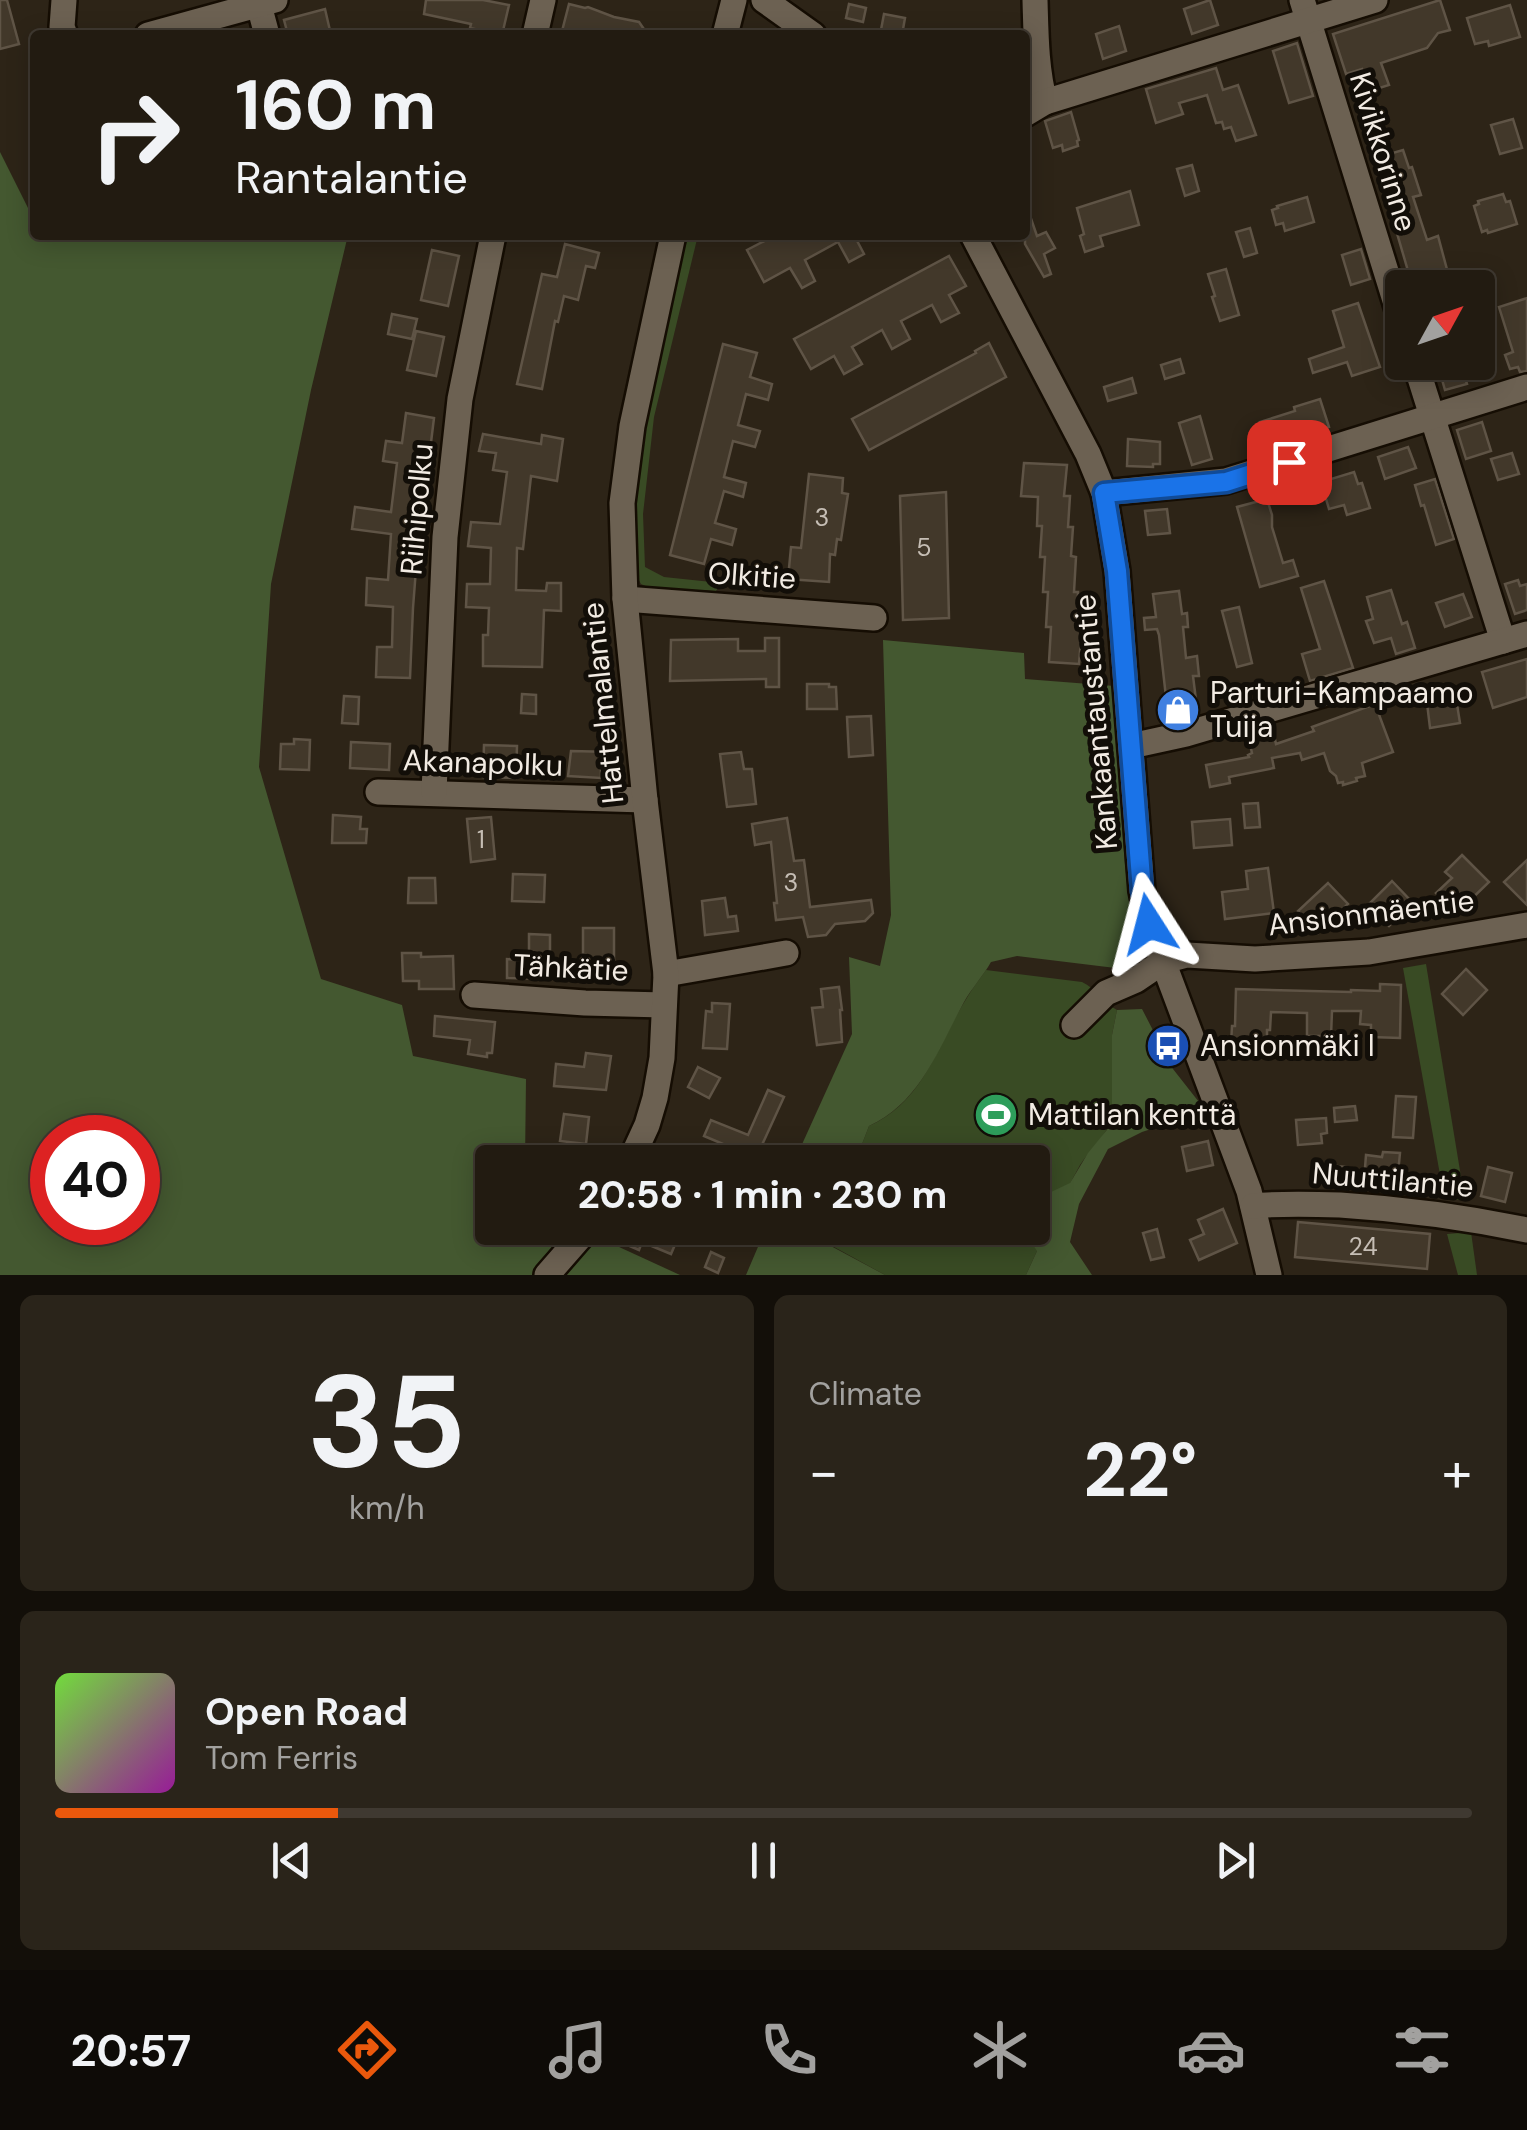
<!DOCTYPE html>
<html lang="en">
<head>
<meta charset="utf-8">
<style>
  :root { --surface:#221b11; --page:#2a241a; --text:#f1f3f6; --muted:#a2a19f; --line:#3f3931; --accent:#ea580c }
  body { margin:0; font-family:"DM Sans",sans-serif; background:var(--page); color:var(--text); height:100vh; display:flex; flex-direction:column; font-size:38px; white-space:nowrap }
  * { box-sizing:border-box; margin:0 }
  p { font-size:32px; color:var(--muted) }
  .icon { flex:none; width:55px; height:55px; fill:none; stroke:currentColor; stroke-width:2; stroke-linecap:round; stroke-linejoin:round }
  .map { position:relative; height:1275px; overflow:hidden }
  .side { display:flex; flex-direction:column; gap:20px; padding:20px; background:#130f09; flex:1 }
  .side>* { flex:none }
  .guide { position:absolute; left:30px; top:30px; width:1000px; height:210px; border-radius:10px; box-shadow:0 5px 25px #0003,0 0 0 2px var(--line); background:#221b11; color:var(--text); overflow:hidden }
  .needle { width:65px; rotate:50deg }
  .controls { position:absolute; left:1385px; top:270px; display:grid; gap:20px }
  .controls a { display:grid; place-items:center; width:110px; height:110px; border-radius:10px; background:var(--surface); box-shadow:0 5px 25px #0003,0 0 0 2px var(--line); font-size:50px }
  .speed { position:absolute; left:30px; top:1115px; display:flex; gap:20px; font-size:50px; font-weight:700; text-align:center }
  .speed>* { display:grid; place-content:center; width:130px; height:130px; border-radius:50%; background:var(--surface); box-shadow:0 5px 25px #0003,0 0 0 2px var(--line); line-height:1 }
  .speed .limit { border:15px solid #d22; background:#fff; color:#111 }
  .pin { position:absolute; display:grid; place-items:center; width:85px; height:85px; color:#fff; margin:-42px; border-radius:20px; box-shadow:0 5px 15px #0006 }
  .me { position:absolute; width:110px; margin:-55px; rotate:351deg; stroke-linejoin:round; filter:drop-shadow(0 0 8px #0008) }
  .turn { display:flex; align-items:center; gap:35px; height:210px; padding:0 40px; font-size:45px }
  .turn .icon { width:130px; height:130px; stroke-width:2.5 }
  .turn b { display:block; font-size:70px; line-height:85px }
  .big { font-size:75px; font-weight:700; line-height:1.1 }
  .side .card { flex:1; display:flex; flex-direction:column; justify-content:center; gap:15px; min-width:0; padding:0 35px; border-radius:15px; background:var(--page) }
  .side .dial { align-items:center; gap:0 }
  .dial b { font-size:130px; line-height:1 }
  .song { display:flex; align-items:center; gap:30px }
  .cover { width:120px; height:120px; border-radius:15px; background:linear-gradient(135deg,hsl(100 70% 55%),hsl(300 70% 35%)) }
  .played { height:10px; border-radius:5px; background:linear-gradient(90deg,var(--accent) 20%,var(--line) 20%) }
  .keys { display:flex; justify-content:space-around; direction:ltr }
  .heat { display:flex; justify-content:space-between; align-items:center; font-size:55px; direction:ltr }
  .side .tiles { flex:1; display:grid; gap:20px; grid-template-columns:1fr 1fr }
  .card:last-child { grid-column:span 2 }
  .trip { position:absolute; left:475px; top:1145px; width:575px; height:100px; border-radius:10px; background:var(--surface); box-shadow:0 5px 25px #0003,0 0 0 2px var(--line); font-weight:700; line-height:100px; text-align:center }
  .tab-bar { display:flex; height:160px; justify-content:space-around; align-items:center; background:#0e0b07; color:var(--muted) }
  .tab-bar .icon { width:70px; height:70px }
  .tab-bar .selected { color:var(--accent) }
  .tab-bar b { font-size:45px; color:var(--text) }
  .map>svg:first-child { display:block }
  .green { fill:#394b24 }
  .forest { fill:#445830; fill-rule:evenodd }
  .building { fill:#42382a; stroke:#5f5446; stroke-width:2.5 }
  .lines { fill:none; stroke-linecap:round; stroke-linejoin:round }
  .minor-casing { stroke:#150d03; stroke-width:30 }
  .minor { stroke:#6c6152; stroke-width:25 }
  .route-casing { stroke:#114b97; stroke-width:25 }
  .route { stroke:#1a73e8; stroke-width:18 }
  .labels { text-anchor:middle; stroke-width:10; stroke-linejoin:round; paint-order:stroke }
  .number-label { font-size:25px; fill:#c6beb5 }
  .street-label { font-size:30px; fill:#f2ebe3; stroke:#120e08 }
  .poi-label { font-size:30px; fill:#f2ebe3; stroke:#120e08; text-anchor:start }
</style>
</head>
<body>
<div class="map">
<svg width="1527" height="1275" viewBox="0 0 1527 1275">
  <rect width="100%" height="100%" fill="#2d2417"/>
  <g class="green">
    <path d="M683 235H698L654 417 643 514 645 567 664 577 721 583 716 591 650 588 641 584 632 568 635 487 648 386Z"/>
    <path d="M1426 964 1465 1201 1444 1197 1403 968Z"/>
    <path d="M986 970 1082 982C1096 988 1103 1003 1117 1010L1112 1035V1119C1106 1136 1090 1149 1080 1165 1060 1201 1043 1238 1026 1275H885L816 1237 822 1228H1032V1162H855L869 1126C925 1101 937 1044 968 996 973 987 980 979 986 970Z"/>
    <path d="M1471 1232 1477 1275H1458L1447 1234Z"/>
  </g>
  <g class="forest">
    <path d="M0 152 35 222V235H348L311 390 271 584 259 767 321 979 402 1005 413 1056 526 1079 525 1162H492V1228H574L532 1275H0ZM52 1138H138V1222H52Z"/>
    <path d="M883 640 1024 653 1025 679 1115 686C1120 782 1121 877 1140 971L1017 956 991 962C983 976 972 988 964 1002 939 1048 920 1103 869 1126L855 1162H794L852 1034 849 957 880 966 891 915Z"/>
    <path d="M1142 1009 1173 1069 1206 1111 1142 1132 1108 1149 1079 1204 1070 1242 1092 1275H1026L1037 1251 1028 1237 1051 1192 1070 1183 1088 1153 1110 1126 1112 1119V1035L1117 1010Z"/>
    <path d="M766 1228H822L816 1238 885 1275H746Z"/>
    <path d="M593 1235 680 1275H558Z"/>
  </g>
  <g class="building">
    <path d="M0 0H7L19 44 0 49Z"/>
    <path d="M426 0H483L509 5 502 35 470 28 471 24 424 14Z"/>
    <path d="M1210 0 1218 25 1192 34 1184 9Z"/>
    <path d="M1440 0 1450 30 1438 33 1427 48 1381 63 1389 85 1370 91 1362 69 1346 74 1333 34Z"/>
    <path d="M569 4 585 8 588 7 614 17 639 22 648 35H561Z"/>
    <path d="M849 4 866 8 863 22 846 18Z"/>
    <path d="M1510 5 1520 37 1489 46 1488 41 1475 44 1467 18Z"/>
    <path d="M325 9 331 35H288L284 20Z"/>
    <path d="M884 14 905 18 902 35H880Z"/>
    <path d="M1119 26 1126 51 1103 59 1096 34Z"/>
    <path d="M1297 43 1313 96 1289 103 1273 51Z"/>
    <path d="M1216 68 1223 90 1238 85 1256 135 1236 141 1231 127 1224 129 1222 122 1216 123 1207 95 1179 103 1183 114 1156 123 1146 89Z"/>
    <path d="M1071 112 1079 140 1077 141 1078 146 1063 151 1062 145 1053 148 1045 121Z"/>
    <path d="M1513 119 1522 148 1500 154 1491 125Z"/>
    <path d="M1403 150 1409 168 1412 167 1421 195 1413 197 1427 240 1438 236 1452 288H1413L1375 158Z"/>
    <path d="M1192 165 1199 191 1185 196 1177 169Z"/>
    <path d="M1130 191 1139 225 1100 236 1103 246 1085 252 1080 236 1084 234 1077 208Z"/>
    <path d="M1503 194 1506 202 1510 201 1517 224 1488 233 1487 230 1482 232 1474 206 1479 204 1478 201Z"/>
    <path d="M1307 197 1314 222 1285 231 1283 223 1276 225 1272 210 1278 208 1277 206Z"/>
    <path d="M1025 207H1027L1037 236 1046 232 1055 248 1044 254 1051 274 1044 277 1025 244Z"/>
    <path d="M1250 228 1257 253 1244 257 1236 232Z"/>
    <path d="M776 235H854L864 254 849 262 838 242 805 260 815 281 802 288 790 268 764 282 747 250Z"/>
    <path d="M565 244 599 253 595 268 586 266 578 300 564 296 558 322 555 321 542 389 517 384 542 274 557 277Z"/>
    <path d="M1361 249 1370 279 1351 285 1342 255Z"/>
    <path d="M432 250 459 256 448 306 421 300Z"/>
    <path d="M949 256 966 286 949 295 959 313 941 322 932 305 901 321 910 339 892 349 882 330 852 347 862 364 844 374 834 356 811 369 794 339Z"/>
    <path d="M1226 269 1239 315 1220 321 1212 297 1215 296 1208 274Z"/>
    <path d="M1527 298V371L1520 372 1518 367 1510 369 1505 355 1513 352 1499 307Z"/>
    <path d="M1358 303 1380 367 1352 376 1347 362 1313 373 1309 359 1344 347 1333 311Z"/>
    <path d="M392 314 417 319 412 339 388 334Z"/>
    <path d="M416 331 444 337 436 376 407 370Z"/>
    <path d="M989 343 1006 377 869 450 852 419 976 353 975 351Z"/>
    <path d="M723 344 757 353 750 377 772 384 768 400 746 394 738 425 760 431 755 447 733 441 724 477 746 483 743 497 724 491 715 523 736 529 732 545 711 539 704 564 670 555Z"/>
    <path d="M1180 359 1184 373 1165 379 1161 365Z"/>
    <path d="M1437 362H1460L1467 384 1445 390Z"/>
    <path d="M1132 378 1136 393 1108 401 1104 387Z"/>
    <path d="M1320 399 1329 427 1258 449 1252 430 1262 427 1260 422 1295 411 1294 407Z"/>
    <path d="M406 413 434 418 428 467 425 466 413 556H417L413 608 410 678 376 677 377 647H392L393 607 366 605 367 578 388 580 391 534 352 529 355 507 391 512 397 463 383 461 386 441 402 443Z"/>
    <path d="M1200 416 1212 459 1192 465 1179 423Z"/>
    <path d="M1482 422 1491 451 1466 459 1457 430Z"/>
    <path d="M483 434 541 444 542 435 563 439 557 481 531 476 523 549 517 548 516 590 546 591 547 583H561V611L544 610 542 667 483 666V635H488L489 608 466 607 467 584H490L491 548 468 546 471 522 500 524 507 472 493 470 496 453 479 451Z"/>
    <path d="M1128 439 1160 442V464H1153V467L1127 466Z"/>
    <path d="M1408 447 1416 468 1385 479 1378 457Z"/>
    <path d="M1512 453 1519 474 1498 480 1491 459Z"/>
    <path d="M1024 463 1067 465 1064 496H1070L1068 527H1073L1071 556 1076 557 1074 592H1078L1077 627H1082L1079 664 1049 662 1051 627H1046L1048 592H1043L1045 557H1040L1042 526H1037L1038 497 1021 496Z"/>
    <path d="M1354 472 1358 484 1362 483 1370 508 1347 515 1344 505 1329 509 1321 482Z"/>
    <path d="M809 474 843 478 842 493 848 494 841 540 837 539 835 555 830 554 829 582 788 579 791 547 801 548Z"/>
    <path d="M1435 479 1454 539 1436 545 1424 505 1421 506 1415 485Z"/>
    <path d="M946 492 949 618 903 620 900 496Z"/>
    <path d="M1267 499 1272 515V527L1283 563 1293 560 1298 576 1260 587 1237 507Z"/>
    <path d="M1167 509 1170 533 1148 535 1145 511Z"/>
    <path d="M1518 580 1520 586 1527 584V610L1515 614 1505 584Z"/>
    <path d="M1324 581 1353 668 1310 681 1302 654 1320 649 1301 588Z"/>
    <path d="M1391 590 1402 624 1407 622 1415 648 1396 654 1391 638 1374 643 1366 621 1373 619 1367 597Z"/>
    <path d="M1179 591 1182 614 1187 613 1188 627H1183L1186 658 1197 656 1199 676H1193L1197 708 1191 709V712L1168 715 1159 635 1157 629 1145 630 1144 618 1156 617 1153 594Z"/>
    <path d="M1463 594 1472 617 1445 627 1436 603Z"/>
    <path d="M1239 607 1252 663 1237 667 1222 611Z"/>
    <path d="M765 638H779V687H766V679L670 681 671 640 738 639V651H765Z"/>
    <path d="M1527 659V697L1493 708 1482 672Z"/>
    <path d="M807 684H829V687H836L837 709H807Z"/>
    <path d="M522 694 536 695V714L521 713Z"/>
    <path d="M344 696 359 697 358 724 342 723Z"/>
    <path d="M1456 698 1460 723 1430 728 1427 703Z"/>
    <path d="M1375 704 1393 752 1362 763 1365 776 1356 778 1357 781 1343 785V782L1338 783 1336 776 1330 771 1324 753 1302 760 1300 753 1272 758 1274 768 1229 777 1230 783 1210 787 1206 765 1249 757 1248 755 1252 753 1249 740 1274 735 1276 744 1314 731 1312 727Z"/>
    <path d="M871 716 873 755 849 757 847 717Z"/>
    <path d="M294 739 310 740 309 770 280 769 281 744H294Z"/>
    <path d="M351 742 390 744 389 770 350 768Z"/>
    <path d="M484 745 517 746 516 778 483 777Z"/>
    <path d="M571 751 613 752 615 766 601 768V778L568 776Z"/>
    <path d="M741 752 744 769H752L756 804 727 807 720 754Z"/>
    <path d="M1258 803 1260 827 1245 828 1243 804Z"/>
    <path d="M333 815 361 817 360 829H367L366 843H332Z"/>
    <path d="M491 817 495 859 471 862 467 819Z"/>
    <path d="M787 818 794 861 804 860 810 907 871 900 873 913 865 921 835 924 826 935 808 937 803 917 776 920 774 903H777L771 842 755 845 752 824Z"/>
    <path d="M1230 819 1232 845 1194 848 1192 822Z"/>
    <path d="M1462 855 1489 882 1456 914 1436 893 1452 878 1445 872Z"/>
    <path d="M1527 860V905L1504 882Z"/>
    <path d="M1268 868 1274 913 1225 919 1222 892 1248 889 1246 871Z"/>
    <path d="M513 874 545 875 544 902 512 901Z"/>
    <path d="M409 878H435L436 903H408Z"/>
    <path d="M1392 881 1412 902 1389 926 1368 905Z"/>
    <path d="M1328 883 1348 904 1318 933 1298 911Z"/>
    <path d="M725 898 728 917 736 916 738 931 705 935 702 901Z"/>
    <rect x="583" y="928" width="31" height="51"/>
    <path d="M529 934 550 935V979L507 978V959L529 960Z"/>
    <path d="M402 953H421V957L453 956 454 989H419V981H403Z"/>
    <path d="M1466 969 1487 990 1463 1015 1442 994Z"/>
    <path d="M1380 984 1401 985 1400 1038 1371 1037V1025L1360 1024 1361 1011H1332L1331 1036H1307V1013L1271 1012 1270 1030H1267V1041L1249 1040 1248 1044H1231L1232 1026H1235L1236 989 1351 992V990L1380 991Z"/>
    <path d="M839 987 842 1010H840L842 1042 817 1045 812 1008 823 1007 821 989Z"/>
    <path d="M712 1003 730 1004 727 1049 703 1048 706 1011 712 1012Z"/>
    <path d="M435 1016 495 1022 492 1053H487V1057L468 1054 470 1040 434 1036Z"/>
    <path d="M586 1053 611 1056 606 1090 554 1086 556 1064 584 1067Z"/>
    <path d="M698 1067 720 1078 709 1098 688 1087Z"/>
    <path d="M768 1090 784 1097 756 1158 704 1136 711 1120 748 1135Z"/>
    <path d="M1396 1096 1416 1097 1413 1138 1393 1137Z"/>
    <path d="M1355 1106 1357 1120 1335 1122 1334 1108Z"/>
    <path d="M564 1114 589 1117 586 1144 560 1141Z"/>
    <path d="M1326 1118 1327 1133 1321 1134 1322 1143 1298 1145 1296 1120Z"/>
    <path d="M1208 1141 1213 1165 1187 1171 1182 1147Z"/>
    <path d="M1383 1152 1400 1153 1397 1184 1364 1181 1366 1155 1382 1157Z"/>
    <path d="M1317 1164 1347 1167 1345 1182 1315 1179Z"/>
    <path d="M1488 1167 1512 1173 1505 1202 1481 1196Z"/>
    <path d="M1223 1209 1237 1243 1199 1260 1190 1240 1204 1234 1198 1220Z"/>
    <path d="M1298 1222 1430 1234 1427 1269 1295 1257Z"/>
    <path d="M607 1228H710L703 1243 680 1233 671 1254 642 1242 639 1250 625 1244 628 1237Z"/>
    <path d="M1157 1229 1164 1257 1151 1260 1143 1233Z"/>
    <path d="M711 1252 724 1258 718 1273 705 1267Z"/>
  </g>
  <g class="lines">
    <g class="minor-casing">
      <g id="minor">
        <path d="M64 0 62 27 65 35"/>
        <path d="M764 0 813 35"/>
        <path d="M1035 0C1036 34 1036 69 1045 102"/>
        <path d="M1302 0 1402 323"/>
        <path d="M259 5 267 35"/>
        <path d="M148 35 275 0"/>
        <path d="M535 35 543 0"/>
        <path d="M725 35 734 0"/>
        <path d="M1025 114 1045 102 1375 0"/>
        <path d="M973 235 1088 454 1104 493 1117 571 1142 891 1149 924 1249 1191 1269 1275"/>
        <path d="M1415 362 1503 641"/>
        <path d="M1104 493 1226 481 1527 387"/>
        <path d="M625 599 874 618"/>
        <path d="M1131 746 1186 734 1527 634"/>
        <path d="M378 792 645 800"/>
        <path d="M434 792 445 537 460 399 493 235"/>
        <path d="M666 974 786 953"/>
        <path d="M474 995 585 1003 664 1005"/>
        <path d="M1074 1025 1106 993 1136 980 1164 961 1187 955 1255 959 1369 952 1527 925"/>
        <path d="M630 1162 647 1125 655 1098 662 1058 666 974 645 800 625 599 622 503 632 426 673 235"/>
        <path d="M1253 1206C1282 1203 1311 1204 1340 1205 1404 1209 1464 1217 1527 1230"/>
        <path d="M547 1275 588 1228"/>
      </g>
    </g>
    <use href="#minor" class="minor"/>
  </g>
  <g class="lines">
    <g class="route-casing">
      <path id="route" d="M1149 924 1142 891 1117 571 1104 493 1226 482 1289 462"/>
    </g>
    <use href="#route" class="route"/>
  </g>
  <defs>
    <g id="shop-disc" transform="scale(2.25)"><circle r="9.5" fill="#3f7fe0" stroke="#120e08"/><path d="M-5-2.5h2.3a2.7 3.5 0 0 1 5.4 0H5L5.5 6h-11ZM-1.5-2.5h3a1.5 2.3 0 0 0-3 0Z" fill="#fff"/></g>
    <g id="bus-disc" transform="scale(2.25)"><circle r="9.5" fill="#1a4fb4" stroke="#120e08"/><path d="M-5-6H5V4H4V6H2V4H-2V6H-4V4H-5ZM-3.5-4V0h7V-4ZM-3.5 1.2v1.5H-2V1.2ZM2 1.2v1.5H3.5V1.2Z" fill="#fff"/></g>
    <g id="stadium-disc" transform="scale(2.25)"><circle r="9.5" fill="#2e9e5b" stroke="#120e08"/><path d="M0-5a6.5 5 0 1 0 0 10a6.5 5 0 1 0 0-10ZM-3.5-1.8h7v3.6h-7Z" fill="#fff"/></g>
  </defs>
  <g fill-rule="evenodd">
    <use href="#shop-disc" x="1178" y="710"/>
    <use href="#bus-disc" x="1168" y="1046"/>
    <use href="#stadium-disc" x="996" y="1115"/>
  </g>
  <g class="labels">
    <g class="number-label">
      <text x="822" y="526">3</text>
      <text x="924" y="556">5</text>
      <text x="481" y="848">1</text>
      <text x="791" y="891">3</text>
      <text x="1363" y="1255">24</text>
    </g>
    <g class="street-label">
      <text transform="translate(1383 152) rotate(73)" y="10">Kivikkorinne</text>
      <text transform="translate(417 509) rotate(-85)" y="10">Riihipolku</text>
      <text transform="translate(752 576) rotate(4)" y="10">Olkitie</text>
      <text transform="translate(603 703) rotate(-96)" y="10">Hattelmalantie</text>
      <text transform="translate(1096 722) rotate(-95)" y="10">Kankaantaustantie</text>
      <text transform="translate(483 763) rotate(2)" y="10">Akanapolku</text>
      <text transform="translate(1371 913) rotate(-7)" y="10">Ansionmäentie</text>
      <text transform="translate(571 968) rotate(3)" y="10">Tähkätie</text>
      <text transform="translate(1393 1180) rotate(5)" y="10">Nuuttilantie</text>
    </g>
    <g class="poi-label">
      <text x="1210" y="703">Parturi-Kampaamo<tspan x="1210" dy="34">Tuija</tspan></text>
      <text x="1200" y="1056">Ansionmäki I</text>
      <text x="1028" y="1125">Mattilan kenttä</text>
    </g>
  </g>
</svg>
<div class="controls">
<a><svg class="needle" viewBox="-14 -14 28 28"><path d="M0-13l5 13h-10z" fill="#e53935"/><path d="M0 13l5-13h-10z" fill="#a2a19f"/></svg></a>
</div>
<div class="speed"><div class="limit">40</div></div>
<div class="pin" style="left:1289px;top:462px;background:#d93025"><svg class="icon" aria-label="arrive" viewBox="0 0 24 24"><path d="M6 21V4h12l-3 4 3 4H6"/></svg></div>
<svg class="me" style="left:1149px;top:924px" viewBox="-20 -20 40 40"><path d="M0-17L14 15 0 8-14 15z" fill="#1a73e8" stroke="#fff" stroke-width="4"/></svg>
<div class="trip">20:58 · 1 min · 230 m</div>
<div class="guide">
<div class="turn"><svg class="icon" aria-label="right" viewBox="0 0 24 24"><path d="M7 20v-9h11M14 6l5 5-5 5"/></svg><div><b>160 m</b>Rantalantie</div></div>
</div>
</div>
<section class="side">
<div class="tiles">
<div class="card dial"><b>35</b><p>km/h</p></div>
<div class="card"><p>Climate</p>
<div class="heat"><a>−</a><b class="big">22°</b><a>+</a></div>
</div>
<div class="card">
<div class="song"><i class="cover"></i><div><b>Open Road</b><p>Tom Ferris</p></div></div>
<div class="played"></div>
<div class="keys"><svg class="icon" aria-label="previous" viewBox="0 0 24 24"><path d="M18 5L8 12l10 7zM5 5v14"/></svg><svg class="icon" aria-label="pause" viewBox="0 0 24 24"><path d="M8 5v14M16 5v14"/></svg><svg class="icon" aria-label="next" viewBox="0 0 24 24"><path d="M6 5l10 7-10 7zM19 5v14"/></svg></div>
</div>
</div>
</section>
<nav class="tab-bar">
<b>20:57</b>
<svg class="icon selected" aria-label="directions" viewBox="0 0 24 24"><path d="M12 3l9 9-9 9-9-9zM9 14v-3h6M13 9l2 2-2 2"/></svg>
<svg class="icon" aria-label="music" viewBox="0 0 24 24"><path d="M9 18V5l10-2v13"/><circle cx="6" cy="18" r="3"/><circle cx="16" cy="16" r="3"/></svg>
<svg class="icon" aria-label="phone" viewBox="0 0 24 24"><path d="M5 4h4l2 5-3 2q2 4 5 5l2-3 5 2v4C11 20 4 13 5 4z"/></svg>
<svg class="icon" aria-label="climate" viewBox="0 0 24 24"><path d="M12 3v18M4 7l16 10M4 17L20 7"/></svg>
<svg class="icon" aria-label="car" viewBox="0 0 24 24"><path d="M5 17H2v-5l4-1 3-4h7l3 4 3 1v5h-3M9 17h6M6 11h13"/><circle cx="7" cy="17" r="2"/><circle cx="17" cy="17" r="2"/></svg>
<svg class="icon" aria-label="filters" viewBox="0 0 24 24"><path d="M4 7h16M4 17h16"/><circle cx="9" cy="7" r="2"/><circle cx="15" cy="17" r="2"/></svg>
</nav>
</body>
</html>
